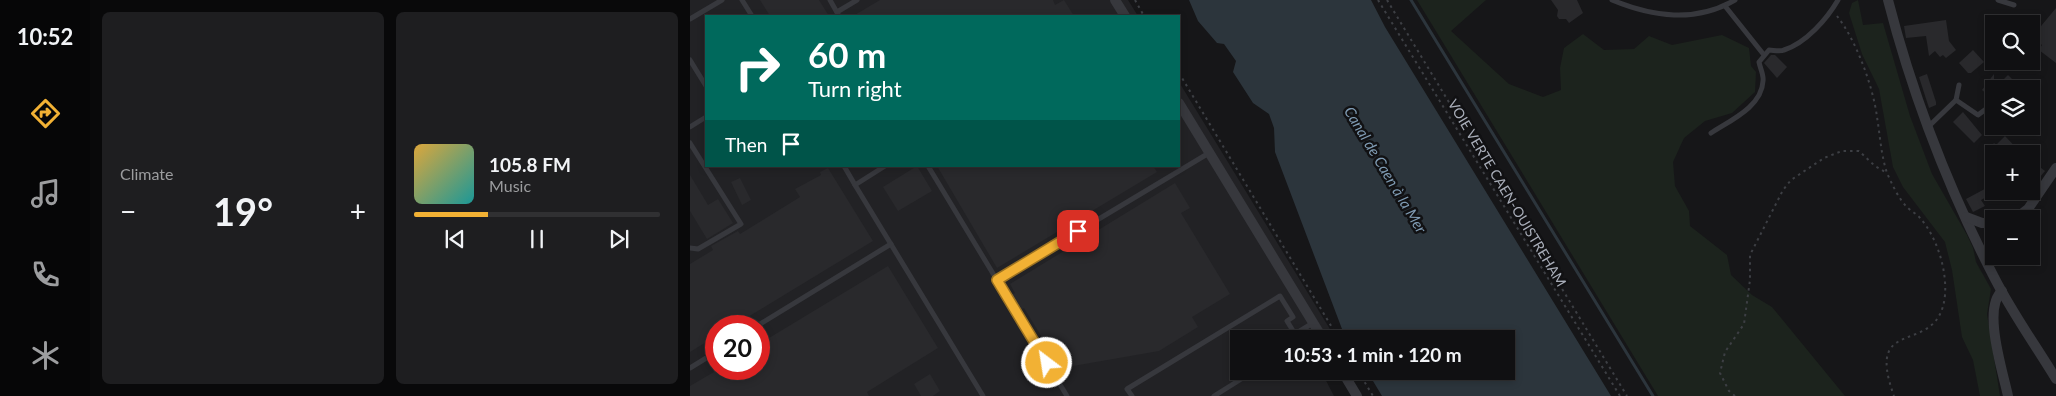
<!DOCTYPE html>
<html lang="en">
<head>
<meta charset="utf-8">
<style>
  :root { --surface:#101012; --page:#1e1e20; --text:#f1f3f6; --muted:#9c9d9f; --line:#303032; --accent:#f2b134 }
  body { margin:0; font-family:Lato,sans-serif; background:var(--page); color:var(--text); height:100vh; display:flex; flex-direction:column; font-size:19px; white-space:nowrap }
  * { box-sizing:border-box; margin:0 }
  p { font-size:16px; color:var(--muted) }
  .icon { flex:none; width:28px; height:28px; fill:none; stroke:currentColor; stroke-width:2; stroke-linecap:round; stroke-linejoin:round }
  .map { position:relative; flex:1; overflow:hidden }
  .side { display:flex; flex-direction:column; gap:12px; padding:12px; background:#09090a; width:600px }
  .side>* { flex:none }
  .hud { position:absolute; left:15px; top:15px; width:475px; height:152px; border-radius:0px; box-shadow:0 2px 8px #0003,0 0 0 1px var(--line); background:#00695c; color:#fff; overflow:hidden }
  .fabs { position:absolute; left:1295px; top:15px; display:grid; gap:10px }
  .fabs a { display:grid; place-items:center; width:55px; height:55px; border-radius:0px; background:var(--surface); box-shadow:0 2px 8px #0003,0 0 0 1px var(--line); font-size:25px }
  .speed { position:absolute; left:15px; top:315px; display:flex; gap:10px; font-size:25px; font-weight:700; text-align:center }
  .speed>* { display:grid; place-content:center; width:65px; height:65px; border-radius:50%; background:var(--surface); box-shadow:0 2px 8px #0003,0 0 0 1px var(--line); line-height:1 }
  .speed .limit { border:8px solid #d22; background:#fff; color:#111 }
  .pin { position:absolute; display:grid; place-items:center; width:42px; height:42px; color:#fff; margin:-21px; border-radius:10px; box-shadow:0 2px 8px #0006 }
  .me { position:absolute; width:55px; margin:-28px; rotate:329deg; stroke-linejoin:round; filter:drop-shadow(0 0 4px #0008) }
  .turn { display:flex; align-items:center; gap:18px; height:105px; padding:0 20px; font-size:22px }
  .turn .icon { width:65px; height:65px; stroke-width:2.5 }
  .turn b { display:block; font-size:35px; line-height:42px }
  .then { display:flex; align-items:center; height:48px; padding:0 20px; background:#0003; gap:10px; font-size:19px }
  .big { font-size:38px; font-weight:700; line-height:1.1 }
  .side .tile { flex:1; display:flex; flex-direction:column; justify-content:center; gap:8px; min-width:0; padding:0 18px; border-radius:8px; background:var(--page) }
  .song { display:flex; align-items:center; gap:15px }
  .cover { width:60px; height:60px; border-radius:8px; background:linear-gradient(135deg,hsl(40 70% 55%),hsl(180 70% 35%)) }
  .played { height:5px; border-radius:2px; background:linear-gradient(90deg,var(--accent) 30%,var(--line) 30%) }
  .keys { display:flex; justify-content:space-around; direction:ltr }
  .heat { display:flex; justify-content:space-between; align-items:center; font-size:28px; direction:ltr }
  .side .tiles { flex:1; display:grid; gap:12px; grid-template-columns:repeat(2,1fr) }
  .trip { position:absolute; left:540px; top:330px; width:285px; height:50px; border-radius:0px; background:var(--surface); box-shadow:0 2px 8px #0003,0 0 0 1px var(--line); font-weight:700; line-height:50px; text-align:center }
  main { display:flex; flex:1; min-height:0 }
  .menu { display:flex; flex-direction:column; width:90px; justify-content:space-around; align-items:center; background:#060607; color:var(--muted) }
  .menu .icon { width:35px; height:35px }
  .menu .current { color:var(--accent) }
  .menu b { font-size:22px; color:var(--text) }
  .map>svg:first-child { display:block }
  .built { fill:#222225; fill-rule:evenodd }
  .green { fill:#1c231d }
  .water { fill:#2c353c }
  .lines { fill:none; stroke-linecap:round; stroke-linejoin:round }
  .stream { stroke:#2c353c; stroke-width:3 }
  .building { fill:#29292c }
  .path { stroke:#3d3f44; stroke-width:2; stroke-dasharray:2.5 4; stroke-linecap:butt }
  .lane { stroke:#37383d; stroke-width:5 }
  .street { stroke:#37383d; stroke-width:10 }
  .route-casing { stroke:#9d7322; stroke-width:12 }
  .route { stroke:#f2b134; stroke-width:9 }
  .labels { text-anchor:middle; stroke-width:5; stroke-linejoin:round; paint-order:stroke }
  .street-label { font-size:14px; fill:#a8adb8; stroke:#111113 }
  .water-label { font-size:15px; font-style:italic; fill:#7f9bb3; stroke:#111113 }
</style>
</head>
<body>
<main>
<nav class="menu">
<b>10:52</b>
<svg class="icon current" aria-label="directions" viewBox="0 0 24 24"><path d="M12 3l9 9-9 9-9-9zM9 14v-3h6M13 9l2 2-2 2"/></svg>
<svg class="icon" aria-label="music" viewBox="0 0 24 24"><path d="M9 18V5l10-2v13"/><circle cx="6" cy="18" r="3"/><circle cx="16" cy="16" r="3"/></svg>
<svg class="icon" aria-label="phone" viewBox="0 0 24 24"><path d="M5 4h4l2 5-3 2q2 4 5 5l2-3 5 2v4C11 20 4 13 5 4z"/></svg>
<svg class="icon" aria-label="climate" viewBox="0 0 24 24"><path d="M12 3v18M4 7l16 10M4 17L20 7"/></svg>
</nav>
<section class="side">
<div class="tiles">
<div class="tile"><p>Climate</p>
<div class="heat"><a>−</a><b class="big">19°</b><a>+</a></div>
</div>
<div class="tile">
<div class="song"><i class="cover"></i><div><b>105.8 FM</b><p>Music</p></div></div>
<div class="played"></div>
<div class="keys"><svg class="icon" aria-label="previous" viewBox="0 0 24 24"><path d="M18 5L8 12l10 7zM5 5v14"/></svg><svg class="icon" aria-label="pause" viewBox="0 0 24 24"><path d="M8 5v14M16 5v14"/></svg><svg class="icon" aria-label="next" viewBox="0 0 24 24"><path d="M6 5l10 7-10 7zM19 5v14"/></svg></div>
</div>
</div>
</section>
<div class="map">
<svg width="1366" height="396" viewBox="0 0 1366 396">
  <rect width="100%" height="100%" fill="#161618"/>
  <path class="built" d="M0 0H438L448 16H16V166H489V82L646 339H549V371H631L644 396H0ZM26 326H69V369H26Z"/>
  <g class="green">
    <path d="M727 0H796L761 31 819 84 853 97 871 90 870 68 874 48 893 34 914 50 944 49 959 36 982 45 1032 35 1059 48 1061 66 1066 72 1065 92 1042 113 1015 121 994 138 983 162 985 186 999 211 1000 226 1037 255 1041 275 1062 295 1082 307 1155 396H968Z"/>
    <path d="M1168 0 1173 25 1193 23 1220 116 1242 174 1277 235 1283 248 1286 262 1301 289 1297 314 1310 396H1290L1283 360 1272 337 1262 270 1255 242 1213 187 1203 167 1189 89 1172 54 1159 13 1162 3Z"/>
  </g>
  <path class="water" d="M499 0H681L695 27 921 396H692L677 371H816V339H657L652 329 585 152 584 128 579 114 563 103 543 72 546 61 534 44 527 43 508 21Z"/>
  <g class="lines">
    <path class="stream" d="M721 0 963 396"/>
  </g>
  <g class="building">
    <path d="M70 0H129L139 16H80Z"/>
    <path d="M190 0H363L365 5 374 0 384 16H163Z"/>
    <path d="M861 0H887L893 13 879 23 876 19H869L867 16 868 10Z"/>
    <path d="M1366 8V63L1349 50 1352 45 1342 37Z"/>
    <path d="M1256 20 1259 41 1266 50 1256 58 1253 55 1250 57 1245 51 1239 56 1236 36 1216 38 1214 26Z"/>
    <path d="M1283 50 1294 62 1281 73H1278L1269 63Z"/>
    <path d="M1081 55H1085L1097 67 1087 78 1074 63Z"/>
    <path d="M1237 74 1246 102V105L1239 108 1229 77Z"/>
    <path d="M1304 74V99H1303L1292 90Z"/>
    <path d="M1318 75 1324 81 1316 89H1304Z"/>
    <path d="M1273 112 1292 135 1284 143 1263 122Z"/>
    <path d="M1315 136 1332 154H1296L1304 143 1306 145Z"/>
    <path d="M1341 160 1355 171 1350 177 1341 171Z"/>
    <path d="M227 166 242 191 208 211 193 187Z"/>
    <path d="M247 166H463L467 172 307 268Z"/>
    <path d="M138 168 183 241 43 326H26V336L0 352V264L23 250 21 246 48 231 50 234 110 197 105 189 131 175 130 172Z"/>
    <path d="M0 175 18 205 28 199 43 223 17 239 0 211Z"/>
    <path d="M50 178 61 200 52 205 41 182Z"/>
    <path d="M485 183 500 208 491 213 540 294 502 317 508 327 469 351 383 366 375 365 372 363 368 343 360 338 353 339 334 308 330 310 321 295 325 293 320 284Z"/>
    <path d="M1304 184V193L1291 200 1295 206 1283 212 1276 199Z"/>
    <path d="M198 266 248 348 177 392 179 396H0V386L29 369H69V344Z"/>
    <path d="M240 374 250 391 243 396H231L224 384Z"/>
  </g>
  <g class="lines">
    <g class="path">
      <path d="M445 0 454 16"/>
      <path d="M688 0 930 396"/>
      <path d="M697 0 937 396"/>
      <path d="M1147 16C1166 40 1183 86 1187 117 1190 135 1191 155 1197 173 1202 184 1209 200 1218 208 1222 212 1227 214 1230 218 1247 237 1257 270 1255 295 1249 360 1173 311 1204 396"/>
      <path d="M489 73 649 339"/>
      <path d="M668 371 683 396"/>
      <path d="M1045 396 1039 391 1030 373 1035 352 1054 324 1060 280V255L1093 190 1101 180 1134 158 1152 151H1169L1185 166 1197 173"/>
    </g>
    <g class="lane">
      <path d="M52 0 62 16"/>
      <path d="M140 0 149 16"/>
      <path d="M922 0C963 17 1005 23 1045 0"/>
      <path d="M1308 0 1324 5"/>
      <path d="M1035 6 1074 55"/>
      <path d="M147 12 167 0"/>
      <path d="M0 19 32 0"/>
      <path d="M0 60 16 86"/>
      <path d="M1266 100 1269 85"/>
      <path d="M0 127 16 117"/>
      <path d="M1237 128 1266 100 1288 115 1304 103"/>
      <path d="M1021 133C1039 121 1072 107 1073 81 1074 75 1070 68 1069 62L1079 50C1083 50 1090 52 1094 50 1116 43 1137 19 1148 0"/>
      <path d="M0 143 51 224 8 249 0 248"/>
      <path d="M154 166 165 185 195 166"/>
      <path d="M238 166 377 396"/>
      <path d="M165 185 293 396"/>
      <path d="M307 280 519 153"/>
      <path d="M67 326 201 244"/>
      <path d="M605 334 623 323"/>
      <path d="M0 368 26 352"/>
      <path d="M442 396 437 389 590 296 603 317 597 321 608 339"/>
      <path d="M524 396 564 371"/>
    </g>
    <g class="street">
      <path d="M425 0 435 16"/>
      <path d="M1198 0C1223 97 1259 190 1305 279 1323 314 1346 346 1366 379"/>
      <path d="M489 103 633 339"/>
      <path d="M1276 217 1292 223H1304"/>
      <path d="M1325 219 1338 209 1366 168"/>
      <path d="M1312 291C1292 308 1313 372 1318 396"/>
      <path d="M652 371 667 396"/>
    </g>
  </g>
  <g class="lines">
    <g class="route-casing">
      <path id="route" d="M357 363 307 280 388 231"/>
    </g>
    <use href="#route" class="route"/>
  </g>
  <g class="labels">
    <g class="street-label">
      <text transform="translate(817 193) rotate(59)" y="5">VOIE VERTE CAEN-OUISTREHAM</text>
    </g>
    <g class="water-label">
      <text transform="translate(695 170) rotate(59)" y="5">Canal de Caen à la Mer</text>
    </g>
  </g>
</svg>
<div class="fabs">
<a><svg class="icon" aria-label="search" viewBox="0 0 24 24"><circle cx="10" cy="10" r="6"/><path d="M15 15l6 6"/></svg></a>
<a><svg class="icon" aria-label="layers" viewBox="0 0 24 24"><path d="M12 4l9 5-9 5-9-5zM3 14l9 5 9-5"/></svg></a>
<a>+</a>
<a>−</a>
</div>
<div class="speed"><div class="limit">20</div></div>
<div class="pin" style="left:388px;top:231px;background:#d93025"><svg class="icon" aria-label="arrive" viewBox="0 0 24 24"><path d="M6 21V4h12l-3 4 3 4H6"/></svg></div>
<svg class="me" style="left:357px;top:363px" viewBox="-20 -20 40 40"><circle r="17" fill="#f2b134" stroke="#fff" stroke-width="3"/><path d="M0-11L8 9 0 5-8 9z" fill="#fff"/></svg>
<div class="trip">10:53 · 1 min · 120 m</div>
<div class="hud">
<div class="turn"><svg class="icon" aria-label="right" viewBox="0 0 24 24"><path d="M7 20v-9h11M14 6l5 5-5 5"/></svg><div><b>60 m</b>Turn right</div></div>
<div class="then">Then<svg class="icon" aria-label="arrive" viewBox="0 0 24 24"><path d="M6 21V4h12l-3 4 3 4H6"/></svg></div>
</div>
</div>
</main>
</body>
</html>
